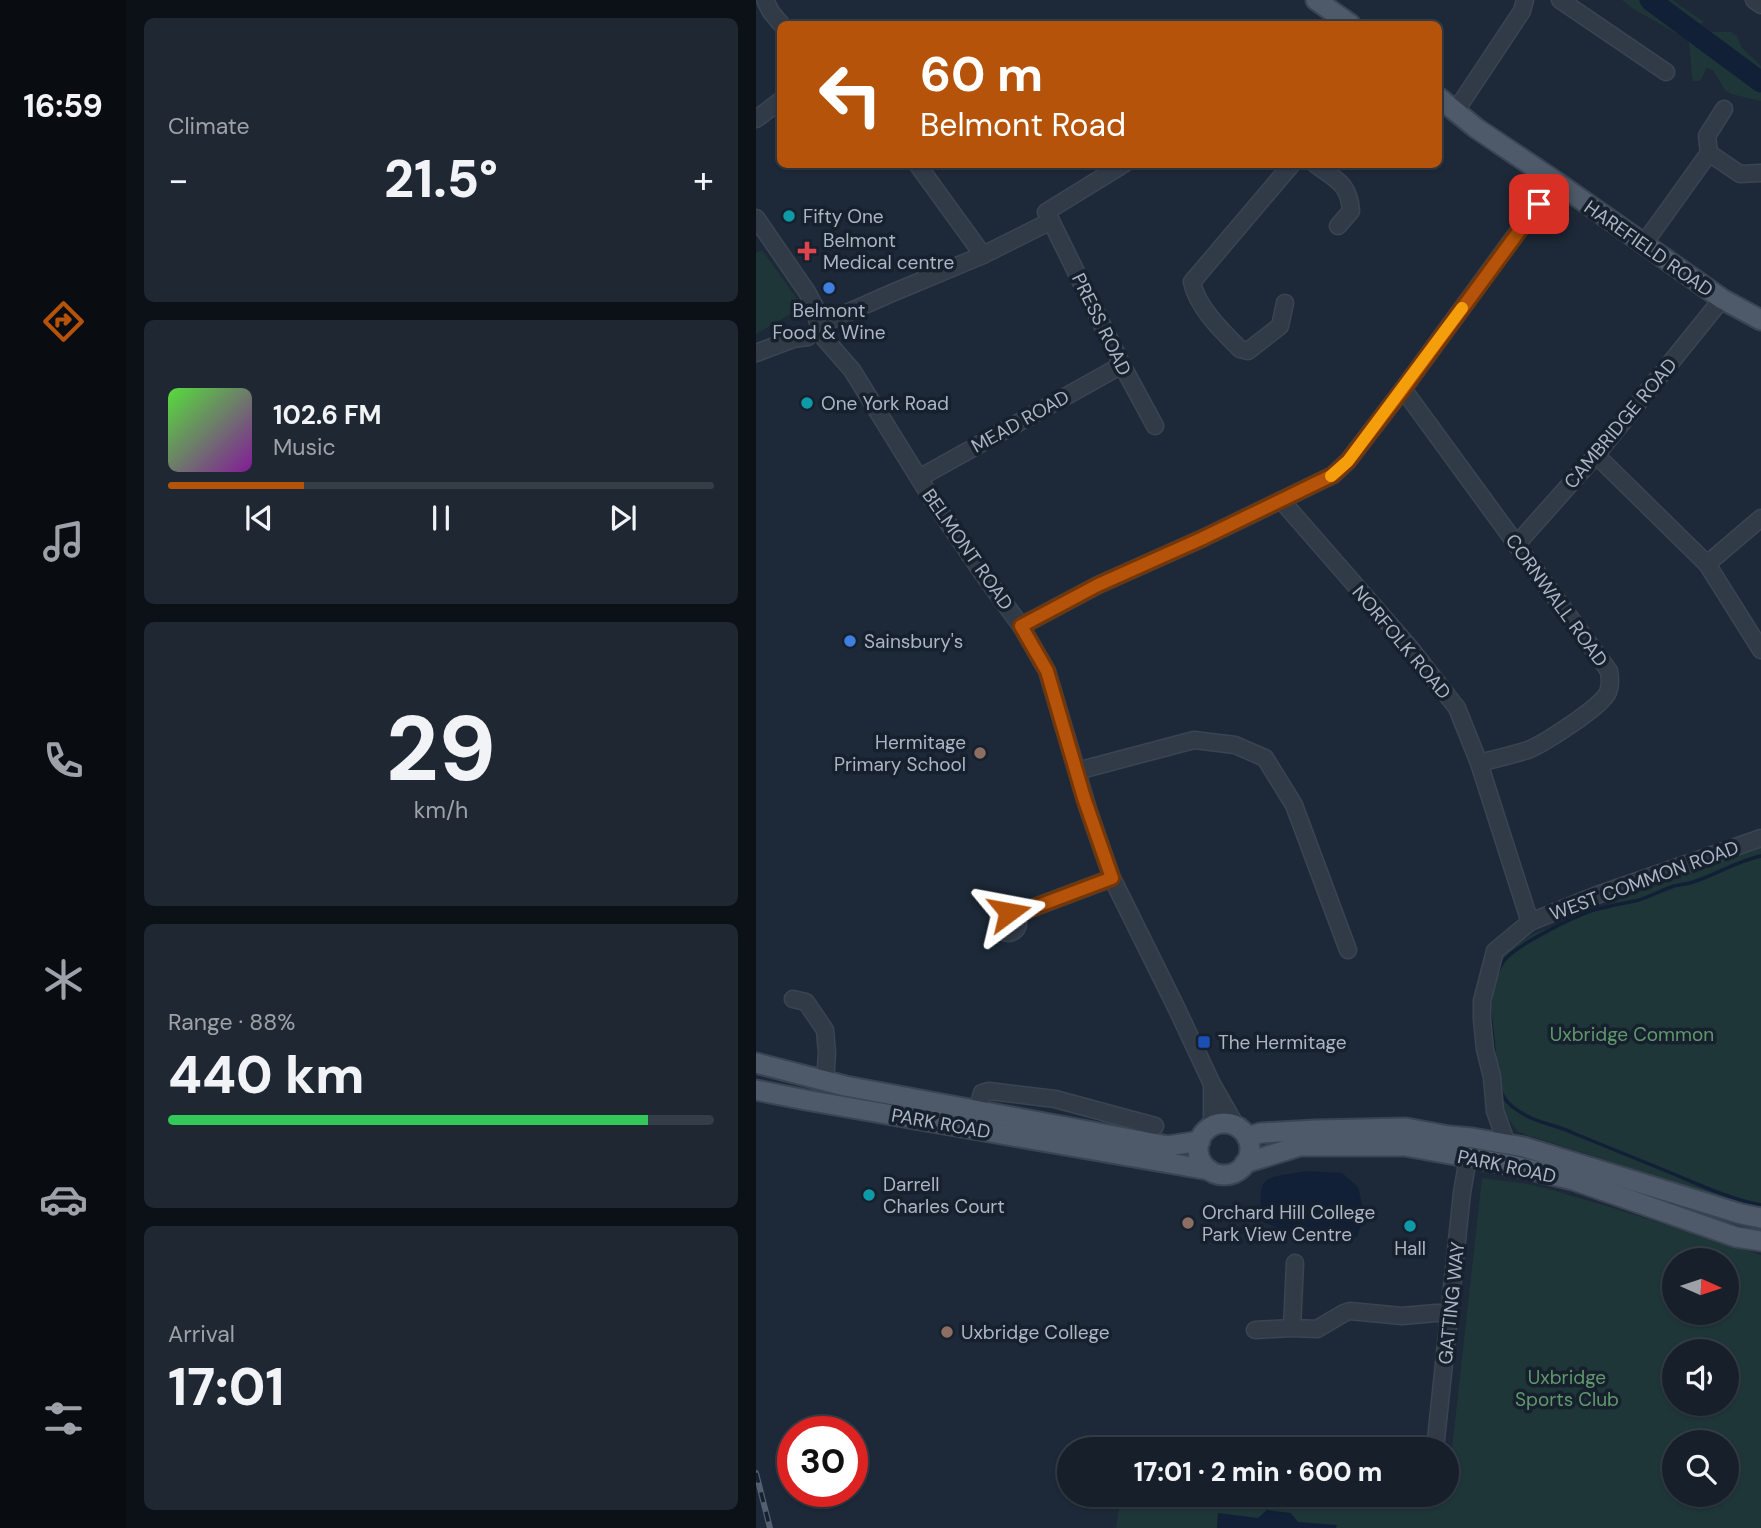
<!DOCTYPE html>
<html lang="en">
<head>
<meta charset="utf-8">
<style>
  :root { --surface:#161f2a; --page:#1f2732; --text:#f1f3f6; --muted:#9ea2a8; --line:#353d47; --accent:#b45309 }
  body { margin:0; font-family:"DM Sans",sans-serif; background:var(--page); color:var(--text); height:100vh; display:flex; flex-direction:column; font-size:26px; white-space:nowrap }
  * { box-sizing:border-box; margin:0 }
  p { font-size:23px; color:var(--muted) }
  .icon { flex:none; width:38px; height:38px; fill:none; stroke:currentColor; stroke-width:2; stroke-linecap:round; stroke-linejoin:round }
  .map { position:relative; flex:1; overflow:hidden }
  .side { display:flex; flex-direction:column; gap:18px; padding:18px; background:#0c1117; width:630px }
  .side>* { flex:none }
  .banner { position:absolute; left:21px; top:21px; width:665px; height:147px; border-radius:10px; box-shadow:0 2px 5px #0004,0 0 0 2px var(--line); background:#b45309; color:#fff; overflow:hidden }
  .needle { width:46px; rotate:93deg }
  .buttons { position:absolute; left:906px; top:1248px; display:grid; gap:14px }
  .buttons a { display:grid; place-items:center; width:77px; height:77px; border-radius:50%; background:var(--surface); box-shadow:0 2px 5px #0004,0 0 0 2px var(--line); font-size:35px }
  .speed { position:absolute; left:21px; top:1416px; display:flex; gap:14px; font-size:35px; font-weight:700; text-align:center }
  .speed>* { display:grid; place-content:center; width:91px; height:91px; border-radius:50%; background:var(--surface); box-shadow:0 2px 5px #0004,0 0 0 2px var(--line); line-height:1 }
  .speed .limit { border:10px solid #d22; background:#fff; color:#111 }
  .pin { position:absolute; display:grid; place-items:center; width:60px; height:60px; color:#fff; margin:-30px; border-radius:14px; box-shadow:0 4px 10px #0006 }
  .me { position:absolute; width:77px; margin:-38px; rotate:77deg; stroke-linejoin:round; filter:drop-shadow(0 0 5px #0008) }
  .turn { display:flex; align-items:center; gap:24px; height:147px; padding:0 28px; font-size:32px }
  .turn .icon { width:91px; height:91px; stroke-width:2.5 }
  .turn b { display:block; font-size:49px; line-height:60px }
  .big { font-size:52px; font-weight:800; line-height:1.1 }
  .side .card { flex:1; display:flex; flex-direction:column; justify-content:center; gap:10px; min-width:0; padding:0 24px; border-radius:10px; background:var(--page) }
  .side .dial { align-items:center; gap:0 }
  .dial b { font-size:91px; line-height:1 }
  .song { display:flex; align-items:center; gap:21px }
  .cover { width:84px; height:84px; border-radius:10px; background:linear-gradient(135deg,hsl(110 70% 55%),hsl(290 70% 35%)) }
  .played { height:7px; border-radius:4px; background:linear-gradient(90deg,var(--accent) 25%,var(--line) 25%) }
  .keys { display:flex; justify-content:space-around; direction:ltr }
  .heat { display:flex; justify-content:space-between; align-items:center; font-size:38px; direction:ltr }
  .charge { height:10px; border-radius:5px; background:linear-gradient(90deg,#34c759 88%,var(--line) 0) }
  .trip { position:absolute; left:301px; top:1437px; width:402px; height:70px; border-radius:35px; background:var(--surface); box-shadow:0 2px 5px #0004,0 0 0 2px var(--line); font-weight:800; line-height:70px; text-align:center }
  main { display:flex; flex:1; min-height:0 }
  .menu { display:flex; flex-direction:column; width:126px; justify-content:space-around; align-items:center; background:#090c11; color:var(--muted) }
  .menu .icon { width:49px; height:49px }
  .menu .current { color:var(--accent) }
  .menu b { font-size:32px; color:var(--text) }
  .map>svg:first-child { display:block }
  .green { fill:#1f3639; fill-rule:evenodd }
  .water { fill:#112036 }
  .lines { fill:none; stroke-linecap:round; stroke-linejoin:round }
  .stream { stroke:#112036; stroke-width:3.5 }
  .river { stroke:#112036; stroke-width:21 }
  .minor-casing { stroke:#3a4452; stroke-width:19 }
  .major-casing { stroke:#3a4452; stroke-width:23 }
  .minor { stroke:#313b48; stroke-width:16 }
  .major { stroke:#4e5a69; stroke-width:19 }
  .rail-casing { stroke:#525f70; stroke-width:6 }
  .rail { stroke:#17202d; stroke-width:3.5; stroke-dasharray:10; stroke-linecap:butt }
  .route-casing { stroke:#753606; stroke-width:18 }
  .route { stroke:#b45309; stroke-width:12 }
  .slow { stroke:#f59e0b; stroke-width:12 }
  .culture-dot { fill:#0f9aa8; stroke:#17202d; stroke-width:2.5 }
  .health-dot { fill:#e0444e; stroke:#17202d; stroke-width:2.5 }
  .shop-dot { fill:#3f7fe0; stroke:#17202d; stroke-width:2.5 }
  .education-dot { fill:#8d6e63; stroke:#17202d; stroke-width:2.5 }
  .transit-dot { fill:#1a4fb4; stroke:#17202d; stroke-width:2.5 }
  .labels { text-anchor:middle; stroke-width:7; stroke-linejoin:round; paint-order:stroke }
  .poi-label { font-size:19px; fill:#aab5c6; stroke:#17202d; text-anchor:start }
  .street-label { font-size:19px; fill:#aab5c6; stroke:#17202d }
  .park-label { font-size:19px; fill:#60986d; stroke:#17202d }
</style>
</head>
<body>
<main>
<nav class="menu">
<b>16:59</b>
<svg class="icon current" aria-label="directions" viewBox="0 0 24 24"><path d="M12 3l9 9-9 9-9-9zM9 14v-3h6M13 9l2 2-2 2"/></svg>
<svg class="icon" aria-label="music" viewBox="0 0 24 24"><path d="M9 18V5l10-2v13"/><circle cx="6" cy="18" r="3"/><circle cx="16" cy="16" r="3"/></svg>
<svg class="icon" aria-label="phone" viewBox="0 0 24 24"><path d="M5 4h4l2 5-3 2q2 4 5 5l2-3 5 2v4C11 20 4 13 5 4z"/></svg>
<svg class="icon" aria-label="climate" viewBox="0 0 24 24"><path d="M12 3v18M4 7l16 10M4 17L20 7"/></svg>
<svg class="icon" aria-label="car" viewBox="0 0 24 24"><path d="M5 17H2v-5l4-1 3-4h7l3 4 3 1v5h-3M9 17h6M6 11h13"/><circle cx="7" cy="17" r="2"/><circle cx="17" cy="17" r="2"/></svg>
<svg class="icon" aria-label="filters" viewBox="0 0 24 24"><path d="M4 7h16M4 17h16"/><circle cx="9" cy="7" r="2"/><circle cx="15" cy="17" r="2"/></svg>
</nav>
<section class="side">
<div class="card"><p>Climate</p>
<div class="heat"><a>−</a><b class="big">21.5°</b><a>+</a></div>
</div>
<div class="card">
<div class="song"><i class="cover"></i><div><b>102.6 FM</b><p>Music</p></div></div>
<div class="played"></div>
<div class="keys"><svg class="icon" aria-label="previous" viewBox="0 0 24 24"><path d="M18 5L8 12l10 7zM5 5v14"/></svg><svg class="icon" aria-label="pause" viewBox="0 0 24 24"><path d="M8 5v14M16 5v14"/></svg><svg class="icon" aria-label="next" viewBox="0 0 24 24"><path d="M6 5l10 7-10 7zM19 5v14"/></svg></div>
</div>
<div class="card dial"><b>29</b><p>km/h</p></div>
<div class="card"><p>Range · 88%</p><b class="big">440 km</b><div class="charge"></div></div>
<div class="card"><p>Arrival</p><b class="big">17:01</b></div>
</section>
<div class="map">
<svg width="1005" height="1528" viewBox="0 0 1005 1528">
  <rect width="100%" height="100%" fill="#1d2938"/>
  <g class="green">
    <path d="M866 0H916L948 22 945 24 955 32H975L981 36 986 48 1005 66V101L975 94 969 90 957 70 951 68 944 81H937C934 67 936 54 932 40L876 8Z"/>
    <path d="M6 250 42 300 36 313 0 334V253Z"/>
    <path d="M1005 845V1212L989 1209 859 1163 762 1132 746 1110 726 1019 744 957 777 934 925 875Z"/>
    <path d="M726 1178 772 1184 789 1188 857 1208 1005 1255V1528H360L365 1495 691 1494ZM919 1260H971V1312H919ZM919 1351H971V1404H919ZM919 1442H971V1494H919Z"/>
  </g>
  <g class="water">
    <path d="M550 1171 586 1173 602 1187 606 1204V1221L601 1237 552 1238 540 1231 527 1230 507 1222C500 1173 507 1179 550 1171Z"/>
    <path d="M511 1510 535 1513 542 1522 581 1525 580 1528H461L462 1513 502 1518Z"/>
  </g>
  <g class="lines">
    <g class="stream">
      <path d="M739 977C742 972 744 966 747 962 759 945 825 912 846 908 858 905 870 903 883 900 895 896 906 890 918 886 923 885 929 884 934 883 959 876 980 861 1005 856"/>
      <path d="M733 1004 739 1059"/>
      <path d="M745 1091C749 1103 760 1110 771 1116 786 1124 803 1126 817 1133 846 1145 874 1156 903 1168 936 1181 969 1198 1005 1205"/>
    </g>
    <path class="river" d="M894 0 1005 82"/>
    <g class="minor-casing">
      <g id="minor">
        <path d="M9 0 15 12 25 24"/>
        <path d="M804 0 910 72"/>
        <path d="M998 0 1005 5"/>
        <path d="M699 112 766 11 769 0"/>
        <path d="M0 119 24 101"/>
        <path d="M953 153 951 136 968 109"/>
        <path d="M161 164 227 255"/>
        <path d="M559 164C580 180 593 183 595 211L582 226"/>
        <path d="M0 218 51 292 60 309 61 320"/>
        <path d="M295 221 366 365 399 426"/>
        <path d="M887 245 953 153 984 174 1005 173"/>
        <path d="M529 303 524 326 492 351 484 349C466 331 441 307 436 282L536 164"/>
        <path d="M68 323 136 293 227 255 295 221 290 212 368 164"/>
        <path d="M68 338 96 370 179 504 227 574 265 626 291 671 332 809 356 878 420 1007 456 1084 480 1126"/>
        <path d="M0 353 37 339 52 337"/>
        <path d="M647 389 853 671C854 678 855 685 852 692 847 706 787 744 772 750 756 755 739 759 723 763"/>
        <path d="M840 455 951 564 1005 650"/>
        <path d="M163 478 366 365"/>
        <path d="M525 500 655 649 701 708 723 763 774 922"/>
        <path d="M760 545 840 455 966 299"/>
        <path d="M951 564 1005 518"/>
        <path d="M265 626 342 585 445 539 577 475 592 461 647 389 799 181"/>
        <path d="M321 771 438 740 479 745 509 758 538 805 592 950"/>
        <circle cx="252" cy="923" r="10"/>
        <path d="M253 913 271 910 356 878"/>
        <path d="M37 999 50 1002 69 1030 71 1053 69 1082"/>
        <path d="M221 1110 226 1093 233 1091 299 1099 399 1126"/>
        <path d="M456 1126V1087"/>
        <path d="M751 1144 739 1111 736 1077 729 1049 726 1019V1001L739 951 774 922 841 895 1005 838"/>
        <path d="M539 1263 536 1328 561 1329 588 1313 594 1311 646 1316 680 1313H694"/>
        <path d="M499 1330 536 1328"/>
        <path d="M679 1449 706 1193 714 1146"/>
      </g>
    </g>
    <g class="major-casing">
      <g id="major">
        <path d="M560 0 594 24"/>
        <path d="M682 97 720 128 799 181 966 299 1005 320"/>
        <path d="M0 1063 89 1086 412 1146 444 1141"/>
        <path d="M0 1090 50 1100 453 1170"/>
        <circle cx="468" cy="1149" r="26"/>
        <path d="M491 1137 505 1133 559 1130 650 1128 693 1136 716 1138 768 1147 985 1214 1005 1218"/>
        <path d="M489 1163 544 1146H649L755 1165 817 1180 980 1237 1005 1241"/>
      </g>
    </g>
    <use href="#minor" class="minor"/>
    <use href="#major" class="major"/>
    <g class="rail-casing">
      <path id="rail" d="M0 1473 14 1528"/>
    </g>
    <use href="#rail" class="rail"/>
  </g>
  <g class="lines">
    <g class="route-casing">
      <path id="route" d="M253 912 271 910 356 878 328 798 291 671 265 626 342 585 445 539 577 475 592 461 647 389 783 204"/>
    </g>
    <use href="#route" class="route"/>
    <path class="slow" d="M575 476 592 461 706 308"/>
  </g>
  <g class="culture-dot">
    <circle cx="33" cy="216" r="7"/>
    <circle cx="51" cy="403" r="7"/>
    <circle cx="113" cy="1195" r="7"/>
    <circle cx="654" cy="1226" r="7"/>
  </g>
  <path class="health-dot" d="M47.5 240.5h7v7h7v7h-7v7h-7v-7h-7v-7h7z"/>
  <g class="shop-dot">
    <circle cx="73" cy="288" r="7"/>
    <circle cx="94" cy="641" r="7"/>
  </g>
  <g class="education-dot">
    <circle cx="224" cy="753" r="7"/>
    <circle cx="432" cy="1223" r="7"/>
    <circle cx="191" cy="1332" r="7"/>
  </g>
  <rect class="transit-dot" x="441" y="1035" width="14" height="14" rx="3.5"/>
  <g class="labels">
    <g class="poi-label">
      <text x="47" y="223">Fifty One</text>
      <text x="67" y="247">Belmont<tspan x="67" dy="22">Medical centre</tspan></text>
      <text x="73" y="317" text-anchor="middle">Belmont<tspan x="73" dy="22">Food &amp; Wine</tspan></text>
      <text x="65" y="410">One York Road</text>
      <text x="108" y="648">Sainsbury's</text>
      <text x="210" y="749" text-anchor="end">Hermitage<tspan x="210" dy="22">Primary School</tspan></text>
      <text x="462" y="1049">The Hermitage</text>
      <text x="127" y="1191">Darrell<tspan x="127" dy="22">Charles Court</tspan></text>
      <text x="446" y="1219">Orchard Hill College<tspan x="446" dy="22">Park View Centre</tspan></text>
      <text x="654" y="1255" text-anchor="middle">Hall</text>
      <text x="205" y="1339">Uxbridge College</text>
    </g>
    <g class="street-label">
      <text transform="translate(893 248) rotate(35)" y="7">HAREFIELD ROAD</text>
      <text transform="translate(346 324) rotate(64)" y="7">PRESS ROAD</text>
      <text transform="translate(264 421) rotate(-29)" y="7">MEAD ROAD</text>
      <text transform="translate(864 423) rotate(-50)" y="7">CAMBRIDGE ROAD</text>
      <text transform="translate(212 549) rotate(55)" y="7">BELMONT ROAD</text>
      <text transform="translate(801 600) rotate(54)" y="7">CORNWALL ROAD</text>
      <text transform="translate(646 642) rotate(50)" y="7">NORFOLK ROAD</text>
      <text transform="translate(888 880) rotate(-20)" y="7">WEST COMMON ROAD</text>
      <text transform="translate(185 1123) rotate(10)" y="7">PARK ROAD</text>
      <text transform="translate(751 1166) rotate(12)" y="7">PARK ROAD</text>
      <text transform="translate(695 1303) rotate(-84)" y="7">GATTING WAY</text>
    </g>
    <g class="park-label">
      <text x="876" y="1041">Uxbridge Common</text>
      <text x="811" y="1384">Uxbridge<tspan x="811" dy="22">Sports Club</tspan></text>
    </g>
  </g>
</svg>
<div class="buttons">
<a><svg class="needle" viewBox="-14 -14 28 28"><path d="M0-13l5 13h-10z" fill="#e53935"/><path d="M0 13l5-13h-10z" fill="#9ea2a8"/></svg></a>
<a><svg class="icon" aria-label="sound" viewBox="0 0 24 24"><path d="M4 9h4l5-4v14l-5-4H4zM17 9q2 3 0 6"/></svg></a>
<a><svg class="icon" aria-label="search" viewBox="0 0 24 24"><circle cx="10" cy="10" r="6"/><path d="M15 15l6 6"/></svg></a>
</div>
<div class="speed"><div class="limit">30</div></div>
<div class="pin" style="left:783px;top:204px;background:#d93025"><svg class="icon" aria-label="arrive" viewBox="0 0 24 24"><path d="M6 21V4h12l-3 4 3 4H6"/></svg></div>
<svg class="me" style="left:253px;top:912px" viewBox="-20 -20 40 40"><path d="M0-17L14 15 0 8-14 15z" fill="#b45309" stroke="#fff" stroke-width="4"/></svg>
<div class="trip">17:01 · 2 min · 600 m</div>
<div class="banner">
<div class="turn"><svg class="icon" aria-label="left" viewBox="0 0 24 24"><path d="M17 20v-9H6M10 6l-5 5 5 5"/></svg><div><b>60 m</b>Belmont Road</div></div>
</div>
</div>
</main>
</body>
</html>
